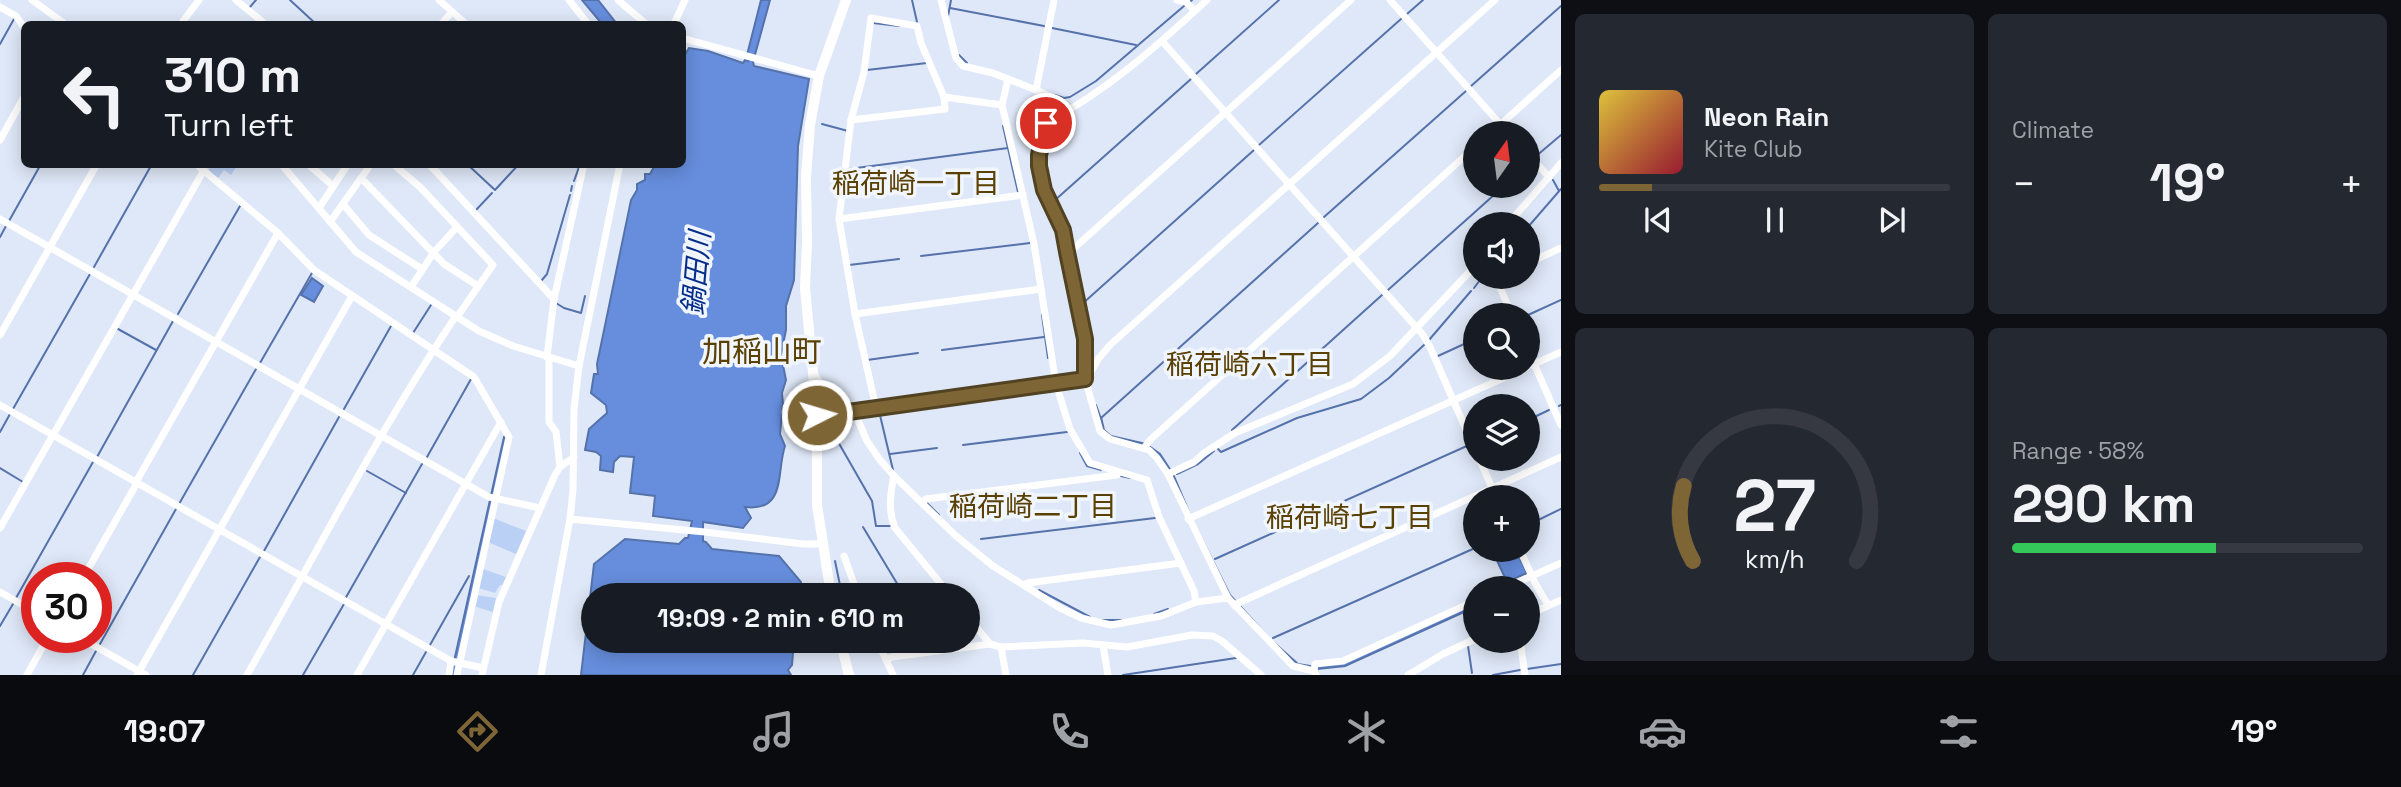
<!DOCTYPE html>
<html lang="en">
<head>
<meta charset="utf-8">
<style>
  :root { --surface:#171b24; --page:#242831; --text:#f1f3f6; --muted:#9ea1a6; --line:#363941; --accent:#7d6535 }
  body { margin:0; font-family:"Space Grotesk","Noto Sans JP",sans-serif; background:var(--page); color:var(--text); height:100vh; display:flex; flex-direction:column; font-size:26px; white-space:nowrap }
  * { box-sizing:border-box; margin:0 }
  p { font-size:23px; color:var(--muted) }
  .icon { flex:none; width:38px; height:38px; fill:none; stroke:currentColor; stroke-width:2; stroke-linecap:round; stroke-linejoin:round }
  .map { position:relative; flex:1; overflow:hidden }
  .drawer { display:flex; flex-direction:column; gap:14px; padding:14px; background:#0d0f14; width:840px }
  .drawer>* { flex:none }
  .banner { position:absolute; left:21px; top:21px; width:665px; height:147px; border-radius:10px; box-shadow:0 4px 18px #0003; background:#171b24; color:var(--text); overflow:hidden }
  .needle { width:46px; rotate:14deg }
  .controls { position:absolute; left:1463px; top:121px; display:grid; gap:14px }
  .controls a { display:grid; place-items:center; width:77px; height:77px; border-radius:50%; background:var(--surface); box-shadow:0 4px 18px #0003; font-size:35px }
  .speed { position:absolute; left:21px; top:562px; display:flex; gap:14px; font-size:35px; font-weight:700; text-align:center }
  .speed>* { display:grid; place-content:center; width:91px; height:91px; border-radius:50%; background:var(--surface); box-shadow:0 4px 18px #0003; line-height:1 }
  .speed .limit { border:10px solid #d22; background:#fff; color:#111 }
  .pin { position:absolute; display:grid; place-items:center; width:60px; height:60px; color:#fff; margin:-30px; border:4px solid #fff; border-radius:50%; box-shadow:0 2px 7px #0007 }
  .me { position:absolute; width:77px; margin:-38px; rotate:85deg; stroke-linejoin:round; filter:drop-shadow(0 0 5px #0008) }
  .turn { display:flex; align-items:center; gap:24px; height:147px; padding:0 28px; font-size:32px }
  .turn .icon { width:91px; height:91px; stroke-width:2.5 }
  .turn b { display:block; font-size:49px; line-height:60px }
  .big { font-size:52px; font-weight:700; line-height:1.1 }
  .drawer .widget { flex:1; display:flex; flex-direction:column; justify-content:center; gap:10px; min-width:0; padding:0 24px; border-radius:10px; background:var(--page) }
  .drawer .dial { align-items:center; gap:0 }
  .dial svg { height:182px; overflow:visible; fill:none; stroke:var(--line); stroke-width:7; stroke-linecap:round; text-anchor:middle }
  .dial text { fill:var(--text); stroke:none }
  .song { display:flex; align-items:center; gap:21px }
  .cover { width:84px; height:84px; border-radius:10px; background:linear-gradient(135deg,hsl(50 70% 55%),hsl(350 70% 35%)) }
  .played { height:7px; border-radius:4px; background:linear-gradient(90deg,var(--accent) 15%,var(--line) 15%) }
  .keys { display:flex; justify-content:space-around; direction:ltr }
  .heat { display:flex; justify-content:space-between; align-items:center; font-size:38px; direction:ltr }
  .charge { height:10px; border-radius:5px; background:linear-gradient(90deg,#34c759 58%,var(--line) 0) }
  .drawer .tiles { flex:1; display:grid; gap:14px; grid-template-columns:repeat(2,1fr) }
  .trip { position:absolute; left:581px; top:583px; width:399px; height:70px; border-radius:35px; background:var(--surface); box-shadow:0 4px 18px #0003; font-weight:700; line-height:70px; text-align:center }
  .menu { display:flex; height:112px; justify-content:space-around; align-items:center; background:#090b0e; color:var(--muted) }
  .menu .icon { width:49px; height:49px }
  .menu .selected { color:var(--accent) }
  .menu b { font-size:32px; color:var(--text) }
  main { display:flex; flex:1; min-height:0 }
  .map>svg:first-child { display:block }
  .green { fill:#bbd0f5 }
  .water { fill:#668edd; stroke:#5572ab; stroke-width:2 }
  .lines { fill:none; stroke-linecap:round; stroke-linejoin:round }
  .stream { stroke:#5572ab; stroke-width:2 }
  .minor { stroke:#fff; stroke-width:7 }
  .major { stroke:#fff; stroke-width:10 }
  .route-casing { stroke:#514222; stroke-width:18 }
  .route { stroke:#7d6535; stroke-width:12 }
  .labels { text-anchor:middle; stroke-width:7; stroke-linejoin:round; paint-order:stroke }
  .neighbourhood-label { font-size:28px; fill:#5a4001; stroke:#f0f5fe }
  .water-label { font-size:28px; font-style:italic; fill:#062e89; stroke:#f0f5fe }
  .quarter-label { font-size:30px; fill:#5a4001; stroke:#f0f5fe }
</style>
</head>
<body>
<main>
<div class="map">
<svg width="1561" height="675" viewBox="0 0 1561 675">
  <rect width="100%" height="100%" fill="#dfe8f8"/>
  <g class="green">
    <path d="M235 164 237 166 231 175 224 170 218 178 208 171 212 165Z"/>
    <path d="M493 518 526 531 516 554 488 542Z"/>
    <path d="M483 569 506 577 502 585H500L495 593 478 588Z"/>
    <path d="M476 595 496 598 493 612 473 606Z"/>
  </g>
  <g class="water">
    <path d="M582 0H598L617 24H602Z"/>
    <path d="M761 0H770L753 62 754 66 809 79 798 146 794 280 786 306V330L781 355 786 380 782 393 783 404 780 434 785 446C776 472 787 512 745 507L751 518 743 528 703 522V541L706 542 712 549 779 556 801 582 799 595H593V640L794 641 792 665 788 670 791 675H581L594 564 625 539 679 544 685 538H688L692 521 653 516 655 496 630 493 634 457 620 456 614 462 613 472 600 470 601 456 596 452 585 450 589 429 607 413 606 405 591 393 594 374H598L597 364 631 200 637 190V184L645 180V174H650L655 165 682 164V59L689 48 708 51 743 63 745 60 748 61 749 56 747 55Z"/>
    <path d="M312 278 323 286 314 302 301 295Z"/>
    <path d="M1101 417 1104 430 1111 436 1146 444 1160 454 1173 474 1192 519 1230 595 1270 639 1298 664 1316 667 1344 663 1475 604V607L1345 666 1317 669 1296 665 1268 639 1228 595 1170 474C1146 437 1141 451 1106 435L1103 431Z"/>
    <path d="M504 437 507 438 455 675H451Z"/>
    <path d="M1492 550H1516L1527 573 1507 582Z"/>
  </g>
  <g class="lines">
    <g class="stream">
      <path d="M290 0 316 24"/>
      <path d="M912 0 917 22"/>
      <path d="M1191 1 1192 0"/>
      <path d="M250 7 256 0"/>
      <path d="M950 8 1044 26"/>
      <path d="M1407 14 1423 0"/>
      <path d="M948 16 951 0"/>
      <path d="M873 23 899 26"/>
      <path d="M1052 28 1136 45"/>
      <path d="M0 44 14 19"/>
      <path d="M959 55 967 63"/>
      <path d="M867 70 927 63"/>
      <path d="M1196 74 1279 0"/>
      <path d="M1470 87 1561 6"/>
      <path d="M1055 95 1064 98 1070 97 1096 81 1184 6"/>
      <path d="M822 124 848 131"/>
      <path d="M1003 126 1018 192"/>
      <path d="M1259 145 1401 19"/>
      <path d="M1535 157 1561 135"/>
      <path d="M190 164 192 166"/>
      <path d="M467 164 495 190 519 164"/>
      <path d="M1528 165 1530 162"/>
      <path d="M849 169 1008 148"/>
      <path d="M1553 180 1559 191"/>
      <path d="M574 181 579 167"/>
      <path d="M571 191 572 186"/>
      <path d="M1054 201 1191 79"/>
      <path d="M476 210 492 193"/>
      <path d="M1324 217 1466 91"/>
      <path d="M9 221 41 164"/>
      <path d="M1528 227 1561 189"/>
      <path d="M0 237 6 226"/>
      <path d="M921 256 1030 243"/>
      <path d="M849 265 899 259"/>
      <path d="M94 267 152 164"/>
      <path d="M542 280 547 274 570 195"/>
      <path d="M1474 288 1483 276"/>
      <path d="M1388 290 1504 186"/>
      <path d="M556 303 564 308 581 313 585 296"/>
      <path d="M1081 305 1254 150"/>
      <path d="M178 314 240 206"/>
      <path d="M1042 315 1048 358"/>
      <path d="M1528 315 1561 300"/>
      <path d="M118 329 156 350"/>
      <path d="M413 333 431 305"/>
      <path d="M1429 340 1471 291"/>
      <path d="M942 350 1044 337"/>
      <path d="M1438 356 1475 339"/>
      <path d="M867 360 918 353"/>
      <path d="M260 363 312 273"/>
      <path d="M1096 405 1101 419"/>
      <path d="M1559 406 1561 405"/>
      <path d="M13 409 90 274"/>
      <path d="M344 409 391 326"/>
      <path d="M879 411 893 470"/>
      <path d="M1101 418 1318 223"/>
      <path d="M1528 420 1549 410"/>
      <path d="M1232 430 1382 295"/>
      <path d="M0 432 10 414"/>
      <path d="M837 440 872 501 876 526H890"/>
      <path d="M963 445 1067 432"/>
      <path d="M1218 449 1221 452 1297 418 1361 399 1389 378 1425 344"/>
      <path d="M1080 453 1087 466 1101 470"/>
      <path d="M890 454 937 448"/>
      <path d="M97 457 173 321"/>
      <path d="M427 457 471 379"/>
      <path d="M0 468 23 482"/>
      <path d="M367 471 406 493"/>
      <path d="M1177 474 1198 464 1214 451"/>
      <path d="M1121 476 1130 478"/>
      <path d="M927 503 939 515"/>
      <path d="M179 504 256 369"/>
      <path d="M1528 525 1561 509"/>
      <path d="M863 527 904 595"/>
      <path d="M981 539 1155 518"/>
      <path d="M264 551 339 417"/>
      <path d="M1215 559 1469 445"/>
      <path d="M835 561 842 595"/>
      <path d="M1039 590 1090 617"/>
      <path d="M16 598 93 462"/>
      <path d="M345 599 422 464"/>
      <path d="M1154 614 1168 609"/>
      <path d="M1102 620H1121"/>
      <path d="M0 626 13 604"/>
      <path d="M1273 638 1475 548"/>
      <path d="M932 640 936 648"/>
      <path d="M100 644 176 509"/>
      <path d="M430 645 469 576"/>
      <path d="M1468 646 1472 673"/>
      <path d="M1527 669 1561 664"/>
      <path d="M83 675 96 651"/>
      <path d="M193 675 260 557"/>
      <path d="M303 675 344 604"/>
      <path d="M413 675 426 652"/>
      <path d="M1123 675 1236 658"/>
      <path d="M1493 675 1520 670"/>
    </g>
    <g class="minor">
      <path d="M32 0 65 24"/>
      <path d="M236 0 265 24"/>
      <path d="M439 0 466 24"/>
      <path d="M569 0 588 24"/>
      <path d="M618 0 646 24"/>
      <path d="M941 0 956 58 963 66 993 73 1036 90 1064 103 1069 111"/>
      <path d="M1177 0 1186 2 1195 11"/>
      <path d="M1207 0C1157 46 1107 91 1046 123L1039 155V166L1044 190 1063 230 1085 339V379L1100 431 1110 439 1149 450 1157 458 1168 474 1228 598 1293 666 1314 671 1316 675"/>
      <path d="M1390 0 1508 133"/>
      <path d="M0 7 16 16 24 27"/>
      <path d="M181 24 199 0"/>
      <path d="M441 24 452 12"/>
      <path d="M674 24 685 0"/>
      <path d="M682 38 819 76"/>
      <path d="M1162 41 1423 335 1430 347 1475 450"/>
      <path d="M1008 79 1002 105 1034 244 1056 384 1070 429 1090 463 1147 480 1159 517 1194 591 1196 602"/>
      <path d="M1036 90 1054 0"/>
      <path d="M851 120 945 109 944 97 1002 105"/>
      <path d="M1491 133 1561 70"/>
      <path d="M0 140 24 97"/>
      <path d="M1528 154 1549 177"/>
      <path d="M196 164 278 233 314 270 474 377 509 437 457 675"/>
      <path d="M281 164 356 252 479 331 513 346 579 366"/>
      <path d="M308 164 333 186"/>
      <path d="M393 164 420 187 493 265 457 317"/>
      <path d="M429 164 554 299"/>
      <path d="M361 178 444 264 478 286"/>
      <path d="M343 204 369 235 422 269"/>
      <path d="M319 208 348 164"/>
      <path d="M0 219 489 497 540 508"/>
      <path d="M839 219 1023 195"/>
      <path d="M330 222 371 164"/>
      <path d="M1508 224 1561 163"/>
      <path d="M1067 252 1072 250 1351 0"/>
      <path d="M1528 263 1561 248"/>
      <path d="M1495 276 1512 315"/>
      <path d="M411 287 434 252 457 227"/>
      <path d="M855 314 1041 289"/>
      <path d="M0 335 97 164"/>
      <path d="M1528 350 1561 425"/>
      <path d="M547 357 554 299 584 164"/>
      <path d="M549 358V422L556 432 560 467"/>
      <path d="M1532 365 1561 352"/>
      <path d="M814 374 840 412 833 423 817 437"/>
      <path d="M1084 376 1089 375 1099 358 1111 344 1495 0"/>
      <path d="M0 405 451 661 483 668"/>
      <path d="M876 408 855 314 839 219 851 120 864 72 871 18 917 26 921 43 944 97"/>
      <path d="M854 411 867 441 880 460 894 476 956 536 993 566 1060 608 1081 618 1111 625 1161 616 1196 602 1228 598"/>
      <path d="M817 415 834 414 1085 379"/>
      <path d="M1144 448 1151 439 1475 147"/>
      <path d="M1479 458 1496 497"/>
      <path d="M1168 474 1194 462 1204 453 1235 433 1353 384 1390 356 1475 266"/>
      <path d="M894 476C890 494 888 511 895 528L950 595"/>
      <path d="M136 482 278 233"/>
      <path d="M922 503 926 499 1117 475V473"/>
      <path d="M570 519 705 532 803 544H822"/>
      <path d="M1188 519 1526 368"/>
      <path d="M0 528 204 170"/>
      <path d="M1520 550 1535 583 1548 605"/>
      <path d="M844 556 858 595"/>
      <path d="M83 578 137 483"/>
      <path d="M1025 586 1027 583 1181 563"/>
      <path d="M1505 588 1561 563"/>
      <path d="M0 592 37 613"/>
      <path d="M1234 605 1561 457"/>
      <path d="M1528 615 1561 600"/>
      <path d="M968 617 990 644 1001 647 1083 643 1127 647 1192 635 1213 636 1222 641 1261 675"/>
      <path d="M79 637 146 675"/>
      <path d="M877 640 893 675"/>
      <path d="M1520 640 1525 675"/>
      <path d="M1103 645 1108 675"/>
      <path d="M1001 647 1006 675"/>
      <path d="M886 660 892 657 990 644"/>
      <path d="M1314 671 1315 664 1343 661 1475 601"/>
      <path d="M27 675 48 637"/>
      <path d="M137 675 352 296"/>
      <path d="M247 675C315 556 379 430 456 316"/>
      <path d="M357 675 501 422"/>
      <path d="M449 675 451 661"/>
      <path d="M482 675 499 602 555 475 560 467 574 457"/>
      <path d="M541 675 570 519 573 490 574 409 579 366 620 164"/>
      <path d="M1408 675 1443 654 1475 639"/>
    </g>
    <g class="major">
      <path d="M831 595 817 505V415L805 288 807 242 806 177 810 125 819 76 846 0"/>
      <path d="M840 640 849 675"/>
    </g>
  </g>
  <g class="lines">
    <g class="route-casing">
      <path id="route" d="M817 415 834 414 1085 379V339L1067 252 1063 230 1044 190 1039 166V155L1046 123"/>
    </g>
    <use href="#route" class="route"/>
  </g>
  <g class="labels">
    <g class="neighbourhood-label">
      <text x="916" y="193">稲荷崎一丁目</text>
      <text x="1250" y="374">稲荷崎六丁目</text>
      <text x="1033" y="516">稲荷崎二丁目</text>
      <text x="1350" y="527">稲荷崎七丁目</text>
    </g>
    <g class="water-label">
      <text transform="translate(696 273) rotate(-85)" y="10">鍋田川</text>
    </g>
    <g class="quarter-label">
      <text x="762" y="362">加稲山町</text>
    </g>
  </g>
</svg>
<div class="controls">
<a><svg class="needle" viewBox="-14 -14 28 28"><path d="M0-13l5 13h-10z" fill="#e53935"/><path d="M0 13l5-13h-10z" fill="#9ea1a6"/></svg></a>
<a><svg class="icon" aria-label="sound" viewBox="0 0 24 24"><path d="M4 9h4l5-4v14l-5-4H4zM17 9q2 3 0 6"/></svg></a>
<a><svg class="icon" aria-label="search" viewBox="0 0 24 24"><circle cx="10" cy="10" r="6"/><path d="M15 15l6 6"/></svg></a>
<a><svg class="icon" aria-label="layers" viewBox="0 0 24 24"><path d="M12 4l9 5-9 5-9-5zM3 14l9 5 9-5"/></svg></a>
<a>+</a>
<a>−</a>
</div>
<div class="speed"><div class="limit">30</div></div>
<div class="pin" style="left:1046px;top:123px;background:#d93025"><svg class="icon" aria-label="arrive" viewBox="0 0 24 24"><path d="M6 21V4h12l-3 4 3 4H6"/></svg></div>
<svg class="me" style="left:817px;top:415px" viewBox="-20 -20 40 40"><circle r="17" fill="#7d6535" stroke="#fff" stroke-width="3"/><path d="M0-11L8 9 0 5-8 9z" fill="#fff"/></svg>
<div class="trip">19:09 · 2 min · 610 m</div>
<div class="banner">
<div class="turn"><svg class="icon" aria-label="left" viewBox="0 0 24 24"><path d="M17 20v-9H6M10 6l-5 5 5 5"/></svg><div><b>310 m</b>Turn left</div></div>
</div>
</div>
<section class="drawer">
<div class="tiles">
<div class="widget">
<div class="song"><i class="cover"></i><div><b>Neon Rain</b><p>Kite Club</p></div></div>
<div class="played"></div>
<div class="keys"><svg class="icon" aria-label="previous" viewBox="0 0 24 24"><path d="M18 5L8 12l10 7zM5 5v14"/></svg><svg class="icon" aria-label="pause" viewBox="0 0 24 24"><path d="M8 5v14M16 5v14"/></svg><svg class="icon" aria-label="next" viewBox="0 0 24 24"><path d="M6 5l10 7-10 7zM19 5v14"/></svg></div>
</div>
<div class="widget"><p>Climate</p>
<div class="heat"><a>−</a><b class="big">19°</b><a>+</a></div>
</div>
<div class="widget dial"><svg viewBox="0 0 100 80">
<path d="M14 69A42 42 0 1 1 86 69"/>
<path d="M14 69A42 42 0 0 1 10 36" stroke="#7d6535"/>
<text x="50" y="56" font-size="32" font-weight="700">27</text>
<text x="50" y="72" font-size="11">km/h</text>
</svg></div>
<div class="widget"><p>Range · 58%</p><b class="big">290 km</b><div class="charge"></div></div>
</div>
</section>
</main>
<nav class="menu">
<b>19:07</b>
<svg class="icon selected" aria-label="directions" viewBox="0 0 24 24"><path d="M12 3l9 9-9 9-9-9zM9 14v-3h6M13 9l2 2-2 2"/></svg>
<svg class="icon" aria-label="music" viewBox="0 0 24 24"><path d="M9 18V5l10-2v13"/><circle cx="6" cy="18" r="3"/><circle cx="16" cy="16" r="3"/></svg>
<svg class="icon" aria-label="phone" viewBox="0 0 24 24"><path d="M5 4h4l2 5-3 2q2 4 5 5l2-3 5 2v4C11 20 4 13 5 4z"/></svg>
<svg class="icon" aria-label="climate" viewBox="0 0 24 24"><path d="M12 3v18M4 7l16 10M4 17L20 7"/></svg>
<svg class="icon" aria-label="car" viewBox="0 0 24 24"><path d="M5 17H2v-5l4-1 3-4h7l3 4 3 1v5h-3M9 17h6M6 11h13"/><circle cx="7" cy="17" r="2"/><circle cx="17" cy="17" r="2"/></svg>
<svg class="icon" aria-label="filters" viewBox="0 0 24 24"><path d="M4 7h16M4 17h16"/><circle cx="9" cy="7" r="2"/><circle cx="15" cy="17" r="2"/></svg>
<b>19°</b>
</nav>
</body>
</html>
